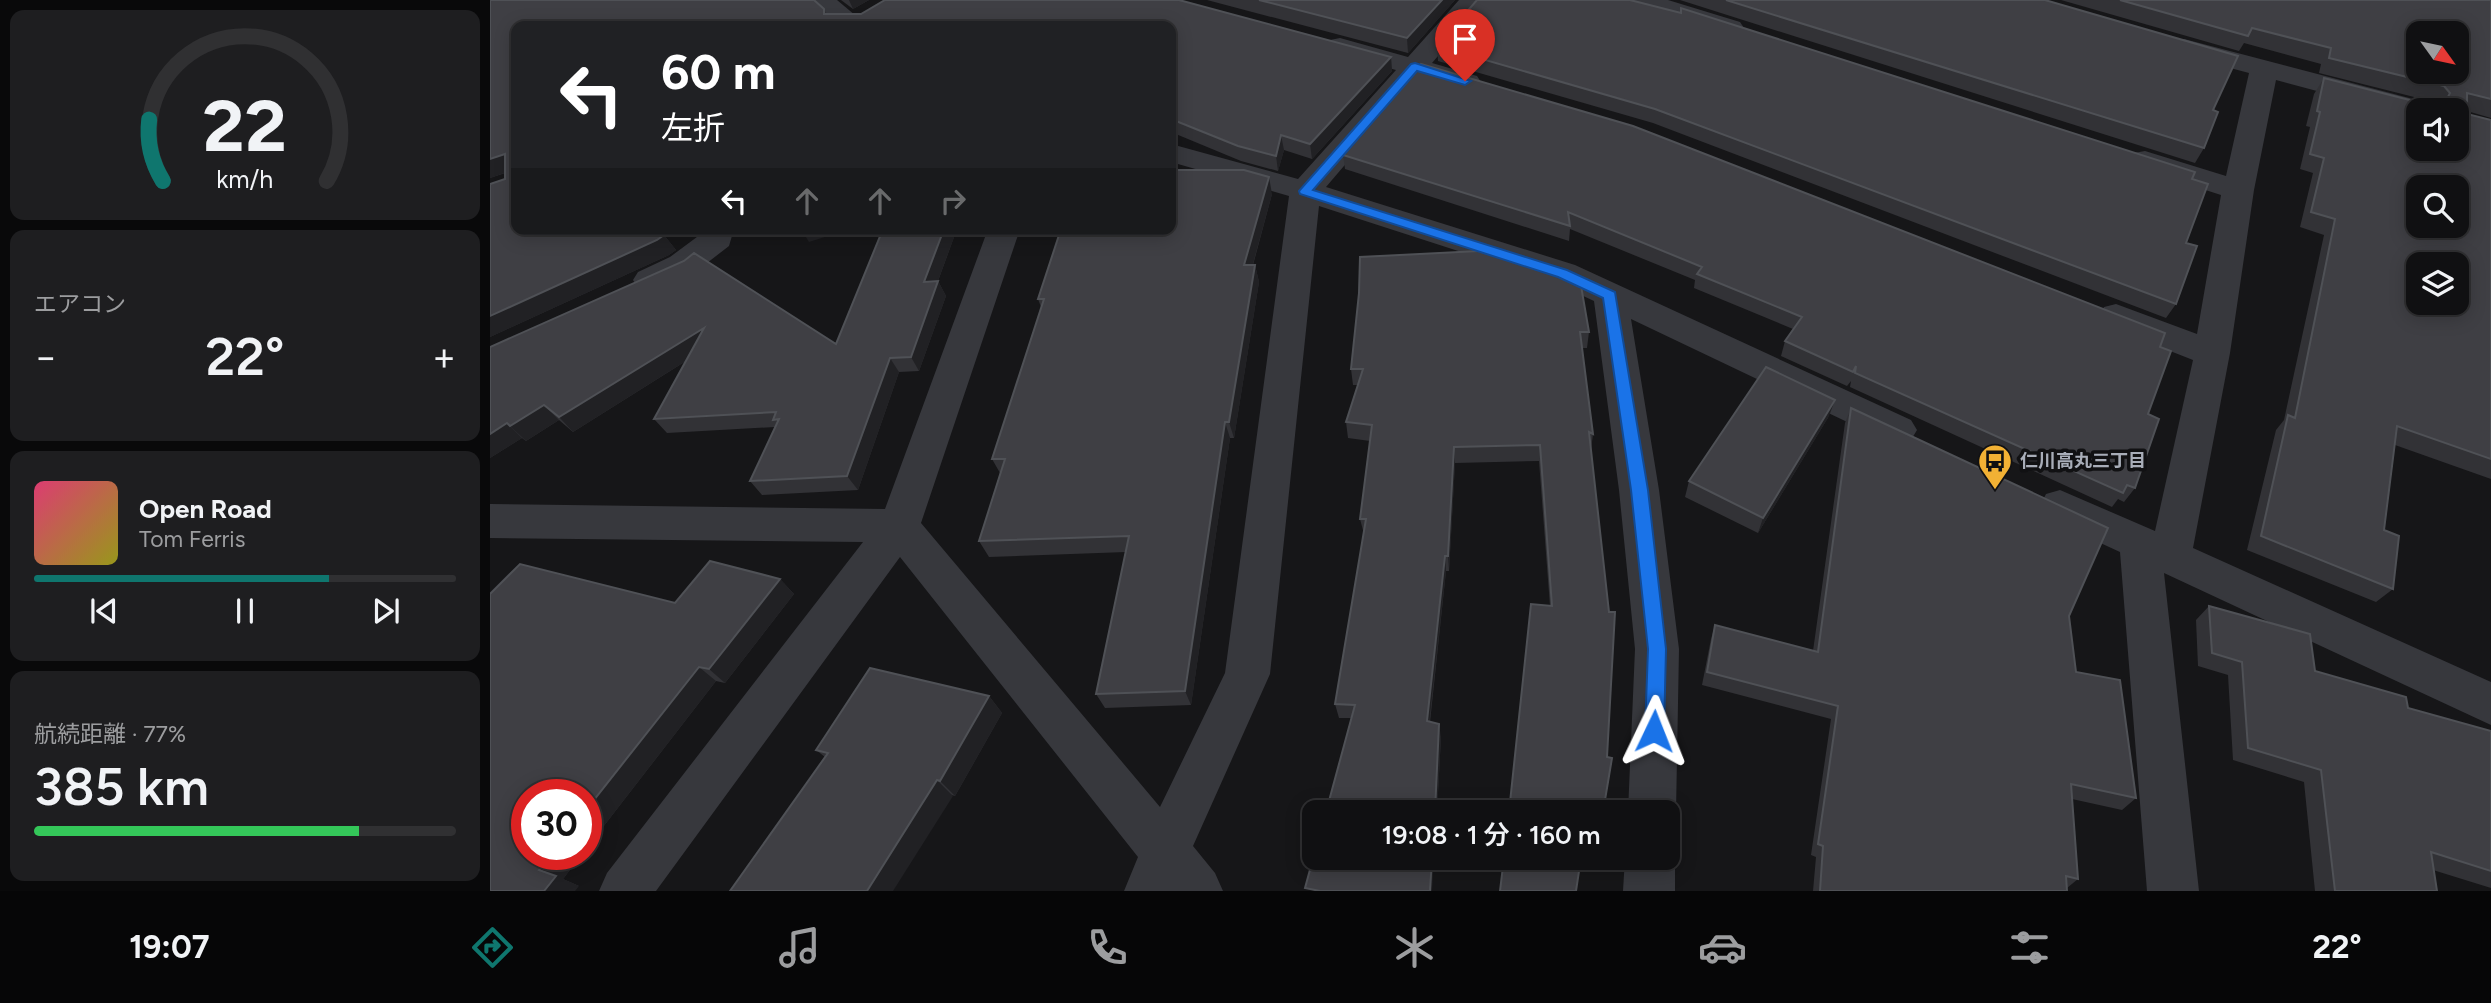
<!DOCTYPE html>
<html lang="ja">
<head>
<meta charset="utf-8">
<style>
  :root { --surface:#101012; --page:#1e1e20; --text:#f1f3f6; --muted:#9c9d9f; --line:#303032; --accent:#0f766e }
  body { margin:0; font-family:Figtree,"Noto Sans JP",sans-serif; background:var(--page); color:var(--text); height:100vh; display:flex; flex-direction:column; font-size:26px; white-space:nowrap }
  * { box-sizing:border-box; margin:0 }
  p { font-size:23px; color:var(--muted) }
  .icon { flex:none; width:38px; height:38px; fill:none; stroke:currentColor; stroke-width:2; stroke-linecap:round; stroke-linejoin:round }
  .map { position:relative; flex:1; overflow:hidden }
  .panel { display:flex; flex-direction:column; gap:10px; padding:10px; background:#09090a; width:490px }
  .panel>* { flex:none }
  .banner { position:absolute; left:21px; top:21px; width:665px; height:214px; border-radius:14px; box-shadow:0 4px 18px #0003,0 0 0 2px var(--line); background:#202124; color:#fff; overflow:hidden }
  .needle { width:46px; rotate:123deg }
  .buttons { position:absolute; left:1916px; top:21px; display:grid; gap:14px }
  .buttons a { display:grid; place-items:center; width:63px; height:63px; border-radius:14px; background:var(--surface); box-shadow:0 4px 18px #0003,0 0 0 2px var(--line); font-size:35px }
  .speed { position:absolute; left:21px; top:779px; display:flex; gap:14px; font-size:35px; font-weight:700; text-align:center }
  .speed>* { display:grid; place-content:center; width:91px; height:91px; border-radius:50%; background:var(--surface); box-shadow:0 4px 18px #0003,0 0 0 2px var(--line); line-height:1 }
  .speed .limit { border:10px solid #d22; background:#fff; color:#111 }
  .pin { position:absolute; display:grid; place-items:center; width:60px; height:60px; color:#fff; margin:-72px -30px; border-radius:50% 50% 50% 0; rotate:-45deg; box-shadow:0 0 7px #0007 }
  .pin .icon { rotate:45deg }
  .me { position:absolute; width:77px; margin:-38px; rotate:2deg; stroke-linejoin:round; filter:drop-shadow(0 0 5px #0008) }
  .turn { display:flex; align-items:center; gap:24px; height:147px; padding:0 35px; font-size:32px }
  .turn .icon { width:91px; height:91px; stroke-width:2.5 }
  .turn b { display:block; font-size:49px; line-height:60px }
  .lanes { display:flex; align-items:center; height:66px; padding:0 35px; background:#0003; justify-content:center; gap:35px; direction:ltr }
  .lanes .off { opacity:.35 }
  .big { font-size:52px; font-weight:600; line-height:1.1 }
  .panel .tile { flex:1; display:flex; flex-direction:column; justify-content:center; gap:10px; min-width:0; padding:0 24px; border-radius:14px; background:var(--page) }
  .panel .dial { align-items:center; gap:0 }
  .dial svg { height:182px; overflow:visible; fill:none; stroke:var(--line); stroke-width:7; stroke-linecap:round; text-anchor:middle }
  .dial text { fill:var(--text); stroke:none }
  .song { display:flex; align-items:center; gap:21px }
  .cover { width:84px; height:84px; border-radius:10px; background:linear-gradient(135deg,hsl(340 70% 55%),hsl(60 70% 35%)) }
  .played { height:7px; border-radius:4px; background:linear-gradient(90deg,var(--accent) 70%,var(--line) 70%) }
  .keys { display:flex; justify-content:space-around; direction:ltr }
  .heat { display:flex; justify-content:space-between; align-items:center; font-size:38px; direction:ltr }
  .charge { height:10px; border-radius:5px; background:linear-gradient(90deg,#34c759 77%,var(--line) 0) }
  .trip { position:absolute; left:812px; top:800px; width:378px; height:70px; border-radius:14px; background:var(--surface); box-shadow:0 4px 18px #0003,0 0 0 2px var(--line); font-weight:600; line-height:70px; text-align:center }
  .dock { display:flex; height:112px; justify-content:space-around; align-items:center; background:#060607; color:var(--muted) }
  .dock .icon { width:49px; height:49px }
  .dock .on { color:var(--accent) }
  .dock b { font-size:32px; color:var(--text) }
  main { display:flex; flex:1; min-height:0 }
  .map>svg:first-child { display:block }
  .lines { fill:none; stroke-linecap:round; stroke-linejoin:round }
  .minor { fill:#37383d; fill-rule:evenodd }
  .wall { fill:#323236 }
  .shaded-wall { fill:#212124 }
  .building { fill:#3f3f44; stroke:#4f5156; stroke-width:2; fill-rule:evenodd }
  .route { fill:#1a73e8; stroke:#114b97; stroke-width:2 }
  .labels { text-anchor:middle; stroke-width:7; stroke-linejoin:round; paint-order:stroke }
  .poi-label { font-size:18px; font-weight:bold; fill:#a8adb8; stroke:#111113; text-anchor:start }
</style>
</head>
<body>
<main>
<section class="panel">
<div class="tile dial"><svg viewBox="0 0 100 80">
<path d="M14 69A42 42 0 1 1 86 69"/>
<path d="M14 69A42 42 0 0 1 8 42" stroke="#0f766e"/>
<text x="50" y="56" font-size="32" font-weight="700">22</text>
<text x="50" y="72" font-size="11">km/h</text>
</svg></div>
<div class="tile"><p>エアコン</p>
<div class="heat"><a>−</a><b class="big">22°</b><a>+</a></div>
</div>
<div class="tile">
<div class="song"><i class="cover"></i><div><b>Open Road</b><p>Tom Ferris</p></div></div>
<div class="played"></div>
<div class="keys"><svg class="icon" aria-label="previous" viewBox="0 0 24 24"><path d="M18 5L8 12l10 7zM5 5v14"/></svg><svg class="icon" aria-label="pause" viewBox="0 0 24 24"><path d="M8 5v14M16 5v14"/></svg><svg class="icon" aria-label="next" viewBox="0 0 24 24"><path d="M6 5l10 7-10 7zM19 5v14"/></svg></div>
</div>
<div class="tile"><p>航続距離 · 77%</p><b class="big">385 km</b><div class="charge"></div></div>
</section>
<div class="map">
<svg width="2001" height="891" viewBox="0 0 2001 891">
  <rect width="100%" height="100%" fill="#161618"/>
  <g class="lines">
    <g class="minor">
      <path d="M318 0H347L378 26H349Z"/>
      <path d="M969 0H996L942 63 987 76 991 82 987 88 977 90 930 77 836 187 1085 265 1421 420 1427 430 1421 440 1408 445 1395 440 1141 319 1169 490 1189 649 1186 812 1179 829 1178 812H1138L1145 649 1129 490 1104 301 1061 281 829 206 780 674 703 846 725 873 733 891H634L648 857 410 557 166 891H109L117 873 373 542 0 538V504L395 509 498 229H530L431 523 670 807 735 673 799 196 681 162V144L808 179 906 70 840 52 836 46 840 40 850 38 918 57Z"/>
      <path d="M1138 0H1178L1250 22 1254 28 1250 34 1241 36 1142 5Z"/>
      <path d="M1694 39 1942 104 1946 110H1928V118L1786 80 1764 190 1740 353 1703 548 2001 682V725L1674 573 1709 891H1657L1630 552 1556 518 1550 506 1556 494 1570 490 1665 531 1703 360 1614 325 1609 316 1614 307 1626 304 1707 334 1731 195 1644 167 1640 160 1644 153 1655 151 1736 176 1759 73 1684 53 1680 47 1684 41Z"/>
      <path d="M212 229H244L239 246 204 273 160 292 148 288 143 280 148 272 180 257 211 234Z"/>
      <path d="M1178 840 1185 858V891H1133L1135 858H1178Z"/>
    </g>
  </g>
  <g class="wall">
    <path d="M0 0H324L334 9 337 14H371L395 0H689L901 57 902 71 822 159 794 150 788 171 751 161 681 132V26H26V229H174L168 231 174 235 186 250 179 255 0 337V184L15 179V173L0 178Z"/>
    <path d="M351 0H379L363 9Z"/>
    <path d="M717 0H965L918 53Z"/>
    <path d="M1190 0H1555L1723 110 1714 148 1705 163Z"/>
    <path d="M1571 0H2001V118L1977 111V114L2001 120V479L1905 445 1894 530 1903 589 1886 602 1757 550 1786 430 1794 420 1834 235 1810 227 1823 173 1810 169 1820 127 1816 126 1824 94 1834 78 1937 105 1940 101 1829 73 1831 64 1754 43 1749 51Z"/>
    <path d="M947 46 1702 179 1696 243 1686 304 1676 318 1163 123 948 61Z"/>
    <path d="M853 155 1670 347 1645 488 1634 502 1628 499 1622 507 1360 387 1361 381 1357 386 1291 356 1295 341 1303 329 1204 288 1205 280 1080 229 1079 241 855 169Z"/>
    <path d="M782 194 763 265H765L769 282 744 438H740L701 705 615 708 606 694 636 552 499 557 489 541 510 473 502 459 551 307 548 299Z"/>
    <path d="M467 229 448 281 456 296 429 371 409 372 368 490 272 495 260 481 285 427 177 433 164 419 196 361 83 432 69 420 36 441 32 438 0 458V347L346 344Z"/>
    <path d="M869 293 1099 332 1097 348H1092L1103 434 1101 450 1113 812 1060 606 1049 461 965 463 959 571H956L940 722 951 737 947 812H836L861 718H849L845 704 874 534 870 519 880 441 858 438 856 422 868 385H863L861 369Z"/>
    <path d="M1361 408 1579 616 1586 672 1646 798 1632 810 1582 799 1588 879 1577 888V891H1323L1326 857 1321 855 1341 719 1212 685 1221 639 1225 625 1323 651 1355 423Z"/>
    <path d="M1339 416 1268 533 1195 497 1199 481Z"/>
    <path d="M290 579 304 594 235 683 226 681 96 849V794L37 854H92L73 879 89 886 0 891 185 603Z"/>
    <path d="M1719 606 1825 671 1918 708 2001 731V888L1943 870 1947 891H1825L1814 782 1743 760 1738 675 1708 666 1706 620Z"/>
    <path d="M499 696 512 713 465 796 335 757 326 750Z"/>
  </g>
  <g class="shaded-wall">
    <path d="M359 0H379L363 9Z"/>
    <path d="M952 0H965L918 53 917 38Z"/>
    <path d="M901 57 902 71 822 159 820 144Z"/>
    <path d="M791 135 794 150 788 171 786 156Z"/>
    <path d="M15 154 26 169 0 178V159Z"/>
    <path d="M779 177 782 194 758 282 754 265Z"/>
    <path d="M311 229H360L319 242Z"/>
    <path d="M454 229H467L442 297 434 282Z"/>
    <path d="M174 235 186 250 179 255 0 337V316Z"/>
    <path d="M765 265 769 282 744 438 739 422Z"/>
    <path d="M448 281 456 296 429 371 421 357Z"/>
    <path d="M214 328 226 342 83 432 69 417Z"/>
    <path d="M400 358 409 372 368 490 357 476Z"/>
    <path d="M1345 400 1339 416 1268 533 1273 518Z"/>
    <path d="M54 405 69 420 36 441 20 426Z"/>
    <path d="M735 422 740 438 701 705 695 691Z"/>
    <path d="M17 423 32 438 0 458V434Z"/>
    <path d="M964 447 965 463 959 571 958 556Z"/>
    <path d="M955 556 956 571 938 734 937 721Z"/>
    <path d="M290 579 304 594 235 683 219 669Z"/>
    <path d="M209 667 226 681 96 849V810Z"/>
    <path d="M499 696 512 713 465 796 450 781Z"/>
    <path d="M949 724 951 737 947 812H945Z"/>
    <path d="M447 780 463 796 403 891H377Z"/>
    <path d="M61 854H92L73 879 89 886 85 891H54L49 870Z"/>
    <path d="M942 858H944L942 891H940Z"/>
  </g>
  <g class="building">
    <path d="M0 0H324L334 9V14H371L395 0H689L901 57 820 144 791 135 786 156 748 146 681 119V26H26V229H166L174 235 167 240 0 316V184L15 179V154L0 159Z"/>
    <path d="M769 0H952L917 38Z"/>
    <path d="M987 0H1140L1191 13V8L1705 172 1702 179 1718 184 1696 243 1707 246 1686 304 1165 109 947 46Z"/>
    <path d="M1236 0H1555L1748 56 1723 110 1728 112 1714 148Z"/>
    <path d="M1630 0H2001V99L1977 93V114L2001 120V459L1907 426 1894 530 1909 536 1903 589 1771 536 1798 415 1805 418 1845 219 1821 212 1834 158 1820 154 1830 112 1827 111 1834 78 1939 105 1942 97H1958L1960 93 1954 86 1839 58 1841 48 1762 28 1758 36ZM1928 33H1967V72H1928ZM1928 110H1967V149H1928ZM1928 187H1967V226H1928ZM1928 264H1967V303H1928Z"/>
    <path d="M931 64 1143 126 1675 333 1670 347 1681 351 1658 414 1669 419 1645 488 1637 485 1633 493 1365 373 1366 366 1363 372 1295 341 1312 317 1207 274 1212 267 1078 212 1080 226 853 155Z"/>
    <path d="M681 170H754L779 177 754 265H765L739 422H735L695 691 606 694 639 536 489 541 515 459H502L554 299H548L571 229H681Z"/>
    <path d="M393 229H454L434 282 448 281 421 357 400 358 357 476 260 481 289 419 283 420 286 412 164 419 214 328 69 417 54 405 20 426 17 423 0 434V347L194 261 204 253 346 344Z"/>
    <path d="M1009 250 1061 267 1090 280 1099 332H1090L1103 434 1099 432 1119 612H1125L1117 757 1122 758 1113 812H1019L1041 604 1062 606 1050 445 964 447 958 556H955L937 721 949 724 945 812H836L865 705 845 704 876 519H870L882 425 856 422 873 369H861L869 293 870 257Z"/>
    <path d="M1276 367 1345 400 1273 518 1199 481Z"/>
    <path d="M1361 408 1618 528 1579 616 1586 672 1630 680 1646 798 1581 784 1588 879 1576 876 1577 891H1330L1333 846 1328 844 1348 706 1217 672 1225 625 1328 652Z"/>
    <path d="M220 561 290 579 219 669 209 667 96 810V794H37V854H61L49 870 66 876 54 891H0V594L30 564 185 603Z"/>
    <path d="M1719 606 1820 634 1825 671 1916 697 1918 708 2001 731V871L1941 852 1947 891H1845L1831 770 1758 748 1752 662 1722 653Z"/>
    <path d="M380 668 499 696 450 781 447 780 377 891H240L338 753 326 750Z"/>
    <path d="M824 855V858H942L940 891H830L815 888Z"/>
    <path d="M1014 858H1091L1086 891H1010Z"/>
  </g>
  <path class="route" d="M925 63 981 81 975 85 927 71 823 190 1077 270 1125 292 1158 490 1176 649 1174 731 1171 737 1164 740 1157 737 1155 731 1158 649 1141 490 1113 298 1068 277 810 194 809 191 921 64Z"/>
  <defs>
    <g id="bus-pin" transform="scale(1.75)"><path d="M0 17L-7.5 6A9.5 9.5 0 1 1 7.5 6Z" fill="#f2b134" stroke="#111113"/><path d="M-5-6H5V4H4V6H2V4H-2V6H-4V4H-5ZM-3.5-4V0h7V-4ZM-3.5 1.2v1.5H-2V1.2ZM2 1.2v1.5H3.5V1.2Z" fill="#111"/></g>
  </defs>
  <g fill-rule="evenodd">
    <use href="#bus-pin" x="1505" y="461"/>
  </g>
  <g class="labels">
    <g class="poi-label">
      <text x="1530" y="467">仁川高丸三丁目</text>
    </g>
  </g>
</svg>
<div class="buttons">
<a><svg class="needle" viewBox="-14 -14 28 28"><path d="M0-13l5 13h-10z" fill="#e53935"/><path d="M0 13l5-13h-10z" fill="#9c9d9f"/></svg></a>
<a><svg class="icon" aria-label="sound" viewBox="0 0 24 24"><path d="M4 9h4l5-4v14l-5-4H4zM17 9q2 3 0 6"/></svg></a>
<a><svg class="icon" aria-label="search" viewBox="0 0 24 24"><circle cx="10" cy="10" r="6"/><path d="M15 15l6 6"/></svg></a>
<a><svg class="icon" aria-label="layers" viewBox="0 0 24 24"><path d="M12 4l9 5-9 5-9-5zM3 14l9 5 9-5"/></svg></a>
</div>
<div class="speed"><div class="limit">30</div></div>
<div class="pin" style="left:975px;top:81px;background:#d93025"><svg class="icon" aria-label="arrive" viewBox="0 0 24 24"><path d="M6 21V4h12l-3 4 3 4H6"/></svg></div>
<svg class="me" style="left:1164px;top:731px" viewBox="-20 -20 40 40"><path d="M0-17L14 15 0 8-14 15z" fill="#1a73e8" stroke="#fff" stroke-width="4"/></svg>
<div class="trip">19:08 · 1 分 · 160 m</div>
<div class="banner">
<div class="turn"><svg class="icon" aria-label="left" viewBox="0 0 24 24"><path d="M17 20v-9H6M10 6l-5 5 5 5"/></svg><div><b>60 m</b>左折</div></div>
<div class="lanes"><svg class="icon" aria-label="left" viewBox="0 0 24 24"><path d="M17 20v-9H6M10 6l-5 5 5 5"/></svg><svg class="icon off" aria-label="ahead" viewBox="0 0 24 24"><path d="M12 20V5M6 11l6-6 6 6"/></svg><svg class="icon off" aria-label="ahead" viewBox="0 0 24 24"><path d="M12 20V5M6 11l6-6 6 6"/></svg><svg class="icon off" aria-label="right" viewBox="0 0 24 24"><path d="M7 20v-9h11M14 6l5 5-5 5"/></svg></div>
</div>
</div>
</main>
<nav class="dock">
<b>19:07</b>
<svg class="icon on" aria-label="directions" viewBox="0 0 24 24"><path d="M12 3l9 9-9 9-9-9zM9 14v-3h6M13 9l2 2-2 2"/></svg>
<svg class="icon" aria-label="music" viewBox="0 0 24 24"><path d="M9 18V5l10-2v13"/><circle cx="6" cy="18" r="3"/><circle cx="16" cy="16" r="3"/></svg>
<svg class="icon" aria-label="phone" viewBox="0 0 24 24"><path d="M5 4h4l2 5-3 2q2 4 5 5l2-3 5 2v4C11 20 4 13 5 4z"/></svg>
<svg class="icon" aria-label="climate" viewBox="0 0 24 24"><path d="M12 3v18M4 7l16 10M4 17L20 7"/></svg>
<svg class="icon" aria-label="car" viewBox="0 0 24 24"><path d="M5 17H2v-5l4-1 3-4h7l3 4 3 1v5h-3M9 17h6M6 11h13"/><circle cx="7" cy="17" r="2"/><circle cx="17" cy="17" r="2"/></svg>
<svg class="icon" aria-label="filters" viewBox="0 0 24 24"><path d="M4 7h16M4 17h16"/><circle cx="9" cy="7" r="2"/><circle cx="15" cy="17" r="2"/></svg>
<b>22°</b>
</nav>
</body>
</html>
